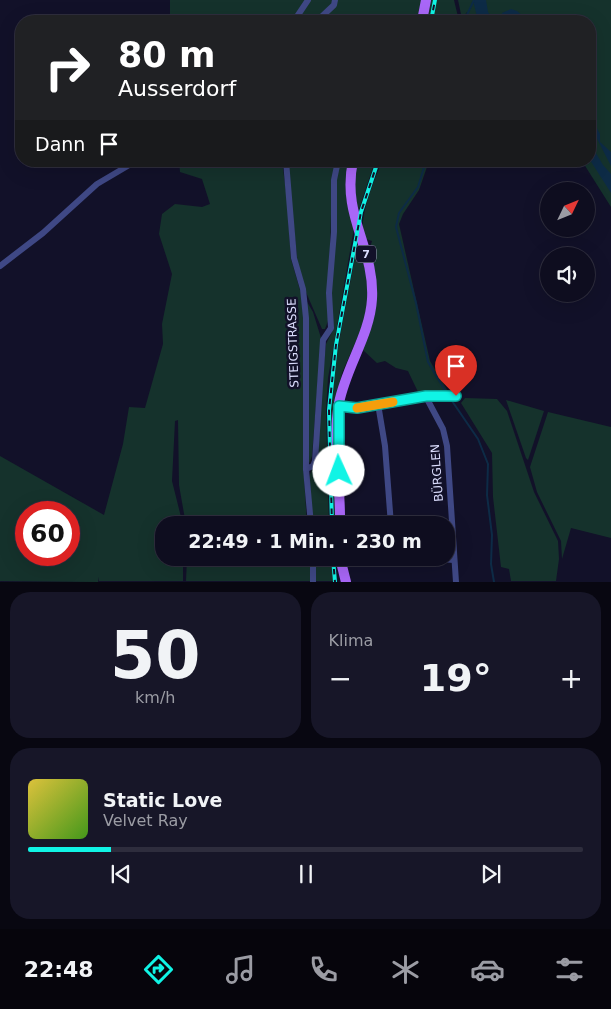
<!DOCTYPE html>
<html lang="de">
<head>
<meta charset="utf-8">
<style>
  :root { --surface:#0e0d1f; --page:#171628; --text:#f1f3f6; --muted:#9b9ca4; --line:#2e2d3d; --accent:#10f4e5 }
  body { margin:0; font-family:"DejaVu Sans",sans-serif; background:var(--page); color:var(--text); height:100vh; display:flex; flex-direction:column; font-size:19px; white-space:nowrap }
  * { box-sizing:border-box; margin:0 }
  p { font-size:16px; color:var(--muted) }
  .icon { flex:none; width:28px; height:28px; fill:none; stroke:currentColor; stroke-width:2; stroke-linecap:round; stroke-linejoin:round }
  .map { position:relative; height:582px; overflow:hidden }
  .drawer { display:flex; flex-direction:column; gap:10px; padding:10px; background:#080711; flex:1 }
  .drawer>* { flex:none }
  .hud { position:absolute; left:15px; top:15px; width:581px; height:152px; border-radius:20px; box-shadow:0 5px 20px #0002,0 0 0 1px var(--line); background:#202124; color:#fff; overflow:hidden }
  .needle { width:32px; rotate:47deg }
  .fabs { position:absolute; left:540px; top:182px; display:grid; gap:10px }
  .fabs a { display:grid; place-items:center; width:55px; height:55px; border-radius:50%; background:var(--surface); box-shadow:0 5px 20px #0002,0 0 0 1px var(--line); font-size:25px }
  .speed { position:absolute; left:15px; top:501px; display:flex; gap:10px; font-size:25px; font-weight:700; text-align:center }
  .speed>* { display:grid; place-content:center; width:65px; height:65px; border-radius:50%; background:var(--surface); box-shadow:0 5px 20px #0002,0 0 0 1px var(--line); line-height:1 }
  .speed .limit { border:8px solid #d22; background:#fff; color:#111 }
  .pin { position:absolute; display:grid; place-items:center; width:42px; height:42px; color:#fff; margin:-51px -21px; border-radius:50% 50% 50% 0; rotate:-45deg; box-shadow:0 0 5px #0007 }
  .pin .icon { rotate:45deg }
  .me { position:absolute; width:55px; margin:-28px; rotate:358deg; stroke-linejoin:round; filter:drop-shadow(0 0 4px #0008) }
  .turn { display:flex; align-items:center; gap:18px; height:105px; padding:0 20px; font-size:22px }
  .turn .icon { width:65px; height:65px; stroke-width:2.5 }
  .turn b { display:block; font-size:35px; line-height:42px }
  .then { display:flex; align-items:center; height:48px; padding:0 20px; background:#0003; gap:10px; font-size:19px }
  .big { font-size:38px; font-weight:700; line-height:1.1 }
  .drawer .tile { flex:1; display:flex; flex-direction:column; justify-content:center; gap:8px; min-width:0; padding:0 18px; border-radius:20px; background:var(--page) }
  .drawer .dial { align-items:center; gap:0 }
  .dial b { font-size:65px; line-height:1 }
  .song { display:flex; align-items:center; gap:15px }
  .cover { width:60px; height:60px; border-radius:8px; background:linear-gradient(135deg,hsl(50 70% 55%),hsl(100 70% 35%)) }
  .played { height:5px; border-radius:2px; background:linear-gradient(90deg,var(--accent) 15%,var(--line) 15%) }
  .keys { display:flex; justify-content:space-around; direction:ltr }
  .heat { display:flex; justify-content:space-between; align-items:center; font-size:28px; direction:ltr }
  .drawer .tiles { flex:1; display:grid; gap:10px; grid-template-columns:1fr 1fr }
  .tile:last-child { grid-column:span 2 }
  .trip { position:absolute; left:155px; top:516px; width:300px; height:50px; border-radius:20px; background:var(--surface); box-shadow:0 5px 20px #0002,0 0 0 1px var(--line); font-weight:700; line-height:50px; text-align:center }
  .tab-bar { display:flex; height:80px; justify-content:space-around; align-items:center; background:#06050c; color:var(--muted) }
  .tab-bar .icon { width:35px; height:35px }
  .tab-bar .active { color:var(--accent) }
  .tab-bar b { font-size:22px; color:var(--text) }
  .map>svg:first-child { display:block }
  .green { fill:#15322c; fill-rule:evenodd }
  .water { fill:#0d2b46 }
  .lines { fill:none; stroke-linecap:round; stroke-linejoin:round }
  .stream { stroke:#0d2b46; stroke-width:2 }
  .minor { stroke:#3f4885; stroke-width:6 }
  .primary { stroke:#a967f8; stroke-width:10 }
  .rail-casing { stroke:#10f4e5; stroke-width:4 }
  .rail { stroke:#121129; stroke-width:2; stroke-dasharray:5.5; stroke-linecap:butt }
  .route-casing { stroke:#0a9f95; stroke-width:12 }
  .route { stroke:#10f4e5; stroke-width:9 }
  .slow { stroke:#f59e0b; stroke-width:9 }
  .labels { text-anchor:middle; stroke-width:5; stroke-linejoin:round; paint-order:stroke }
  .shield { fill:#121129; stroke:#9fa0bd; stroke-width:1 }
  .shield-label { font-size:11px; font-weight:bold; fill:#dbddfd }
  .street-label { font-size:12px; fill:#dbddfd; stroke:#121129 }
</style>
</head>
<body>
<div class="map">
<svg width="611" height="582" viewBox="0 0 611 582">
  <rect width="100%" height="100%" fill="#121129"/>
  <g class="green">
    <path d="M170 0H454L459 21H170Z"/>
    <path d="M458 0H611V207L582 161H590V21H465L467 12 462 19Z"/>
    <path d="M179 161H282L287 199 291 259 300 290 313 312 321 338 312 456 308 466 306 306 303 461 307 525H186L179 485 178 420 175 421 172 481 183 525H164V558H183V581H99V577L98 582 0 581V456L104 515 123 444 129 407 145 408 163 344 162 324 172 274 159 234 162 214 175 204 202 207 210 204 202 179 180 172ZM26 512H69V555H26Z"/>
    <path d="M287 161H336L332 179 328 321 325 329H322L299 276Z"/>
    <path d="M340 161H349C343 185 346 205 354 228L328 378 326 410 329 525H312L308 479 313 467 326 344 333 330 331 294 336 181Z"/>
    <path d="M357 161H375L357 215 353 178Z"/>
    <path d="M382 161H429L419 190 403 214 399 224 430 361 449 393 419 394 408 371 396 368 385 361 377 363 363 350 372 318 369 251 372 241 363 238C360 212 373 184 382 161Z"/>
    <path d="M358 241 369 285 366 318 342 373 334 405 337 525H334L331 405 338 347Z"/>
    <path d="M465 398 497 399 507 411 534 492 558 541 559 559 556 581H511L509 569 501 567 493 497 492 453 461 403Z"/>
    <path d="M506 400 544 411 528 460 526 458Z"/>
    <path d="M548 412 611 427V538L571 528 562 559 561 541 537 492 530 467Z"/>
    <path d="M187 558H310L311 581H186Z"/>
    <path d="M314 558H331L333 581H314Z"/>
  </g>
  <g class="water">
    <path d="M473 0H486L488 12 494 21H478Z"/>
    <path d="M511 9 517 11 525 18 521 21H502V13Z"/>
    <path d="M590 115 600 134V142L611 152V166L590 125Z"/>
    <path d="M590 143 603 165 611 174V193L590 160Z"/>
  </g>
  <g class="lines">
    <g class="stream">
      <path d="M464 21 474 0"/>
      <path d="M426 161 418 187 399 213 396 227 416 303 428 362 446 392"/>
      <path d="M450 398 478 439 488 464 487 495 492 535 491 564 494 582"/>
    </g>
    <g class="minor">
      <path d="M294 21 308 0"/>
      <path d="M317 21 334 5 335 0"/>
      <path d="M286 161 294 258 303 289 306 318V469L311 525"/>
      <path d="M0 266 43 233 97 184 136 161"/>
      <path d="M426 397 443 429 447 446 456 582"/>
      <path d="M378 404 385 446 391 525"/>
      <path d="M339 406 357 408 426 397 457 396"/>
      <path d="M306 469 313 466 315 461 323 340 331 328 329 293 334 232V180L338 161"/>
      <path d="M313 558V582"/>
      <path d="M427 558 454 560"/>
    </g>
    <g class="primary">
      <path d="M422 21 426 0"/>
      <path d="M340 525C341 486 332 442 339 403 346 367 370 335 372 299 375 248 341 216 353 161"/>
      <path d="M340 558 346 582"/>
    </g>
    <g class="rail-casing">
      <g id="rail">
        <path d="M431 21 435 0"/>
        <path d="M332 525 329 410 336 345 361 212 378 161"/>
        <path d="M333 558 335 582"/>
      </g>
    </g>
    <use href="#rail" class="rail"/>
  </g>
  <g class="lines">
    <g class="route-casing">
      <path id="route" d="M339 471V406L357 408 426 396H456"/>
    </g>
    <use href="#route" class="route"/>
    <path class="slow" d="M357 408 393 402"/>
  </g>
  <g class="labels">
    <rect class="shield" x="356" y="245.5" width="20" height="17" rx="4"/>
    <g class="shield-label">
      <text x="366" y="258">7</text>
    </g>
    <g class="street-label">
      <text transform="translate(293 343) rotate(-92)" y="4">STEIGSTRASSE</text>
      <text transform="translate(437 473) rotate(-94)" y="4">BÜRGLEN</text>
    </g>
  </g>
</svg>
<div class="fabs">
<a><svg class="needle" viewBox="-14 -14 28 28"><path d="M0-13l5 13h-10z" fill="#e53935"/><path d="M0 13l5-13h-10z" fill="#9b9ca4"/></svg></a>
<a><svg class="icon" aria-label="sound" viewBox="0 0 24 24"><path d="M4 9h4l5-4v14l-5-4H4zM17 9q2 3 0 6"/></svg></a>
</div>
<div class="speed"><div class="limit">60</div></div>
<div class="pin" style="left:456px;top:396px;background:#d93025"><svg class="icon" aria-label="arrive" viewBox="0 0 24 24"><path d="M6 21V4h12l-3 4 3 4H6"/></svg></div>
<svg class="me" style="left:339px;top:471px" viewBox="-20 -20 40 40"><circle r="19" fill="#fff"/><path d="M0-13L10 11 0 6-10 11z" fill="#10f4e5"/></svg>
<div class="trip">22:49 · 1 Min. · 230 m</div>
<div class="hud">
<div class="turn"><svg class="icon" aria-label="right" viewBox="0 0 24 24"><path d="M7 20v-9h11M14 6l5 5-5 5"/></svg><div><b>80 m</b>Ausserdorf</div></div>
<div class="then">Dann<svg class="icon" aria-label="arrive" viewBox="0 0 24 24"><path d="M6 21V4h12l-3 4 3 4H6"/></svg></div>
</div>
</div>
<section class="drawer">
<div class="tiles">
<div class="tile dial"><b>50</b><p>km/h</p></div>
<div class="tile"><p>Klima</p>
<div class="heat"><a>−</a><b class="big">19°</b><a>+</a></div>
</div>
<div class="tile">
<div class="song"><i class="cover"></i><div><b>Static Love</b><p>Velvet Ray</p></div></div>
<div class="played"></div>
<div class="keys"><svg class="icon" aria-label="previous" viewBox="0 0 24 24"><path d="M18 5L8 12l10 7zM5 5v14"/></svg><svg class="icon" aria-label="pause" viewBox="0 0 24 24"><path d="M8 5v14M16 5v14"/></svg><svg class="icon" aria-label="next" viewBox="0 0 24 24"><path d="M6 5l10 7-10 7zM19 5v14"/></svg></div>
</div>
</div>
</section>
<nav class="tab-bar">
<b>22:48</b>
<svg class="icon active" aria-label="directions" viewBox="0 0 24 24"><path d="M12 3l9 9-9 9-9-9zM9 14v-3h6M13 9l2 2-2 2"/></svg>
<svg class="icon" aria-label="music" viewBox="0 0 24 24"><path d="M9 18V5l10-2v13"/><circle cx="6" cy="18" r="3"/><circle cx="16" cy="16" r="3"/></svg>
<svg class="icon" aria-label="phone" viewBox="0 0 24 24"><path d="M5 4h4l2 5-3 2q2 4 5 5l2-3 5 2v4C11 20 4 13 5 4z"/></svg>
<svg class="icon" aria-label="climate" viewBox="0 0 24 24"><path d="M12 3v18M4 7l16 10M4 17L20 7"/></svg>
<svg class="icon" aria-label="car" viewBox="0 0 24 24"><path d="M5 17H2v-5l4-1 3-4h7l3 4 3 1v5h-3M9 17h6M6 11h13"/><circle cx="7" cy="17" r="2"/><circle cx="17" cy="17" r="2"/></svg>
<svg class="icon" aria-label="filters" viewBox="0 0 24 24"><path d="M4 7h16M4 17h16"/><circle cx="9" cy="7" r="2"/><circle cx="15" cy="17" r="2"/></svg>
</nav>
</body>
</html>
